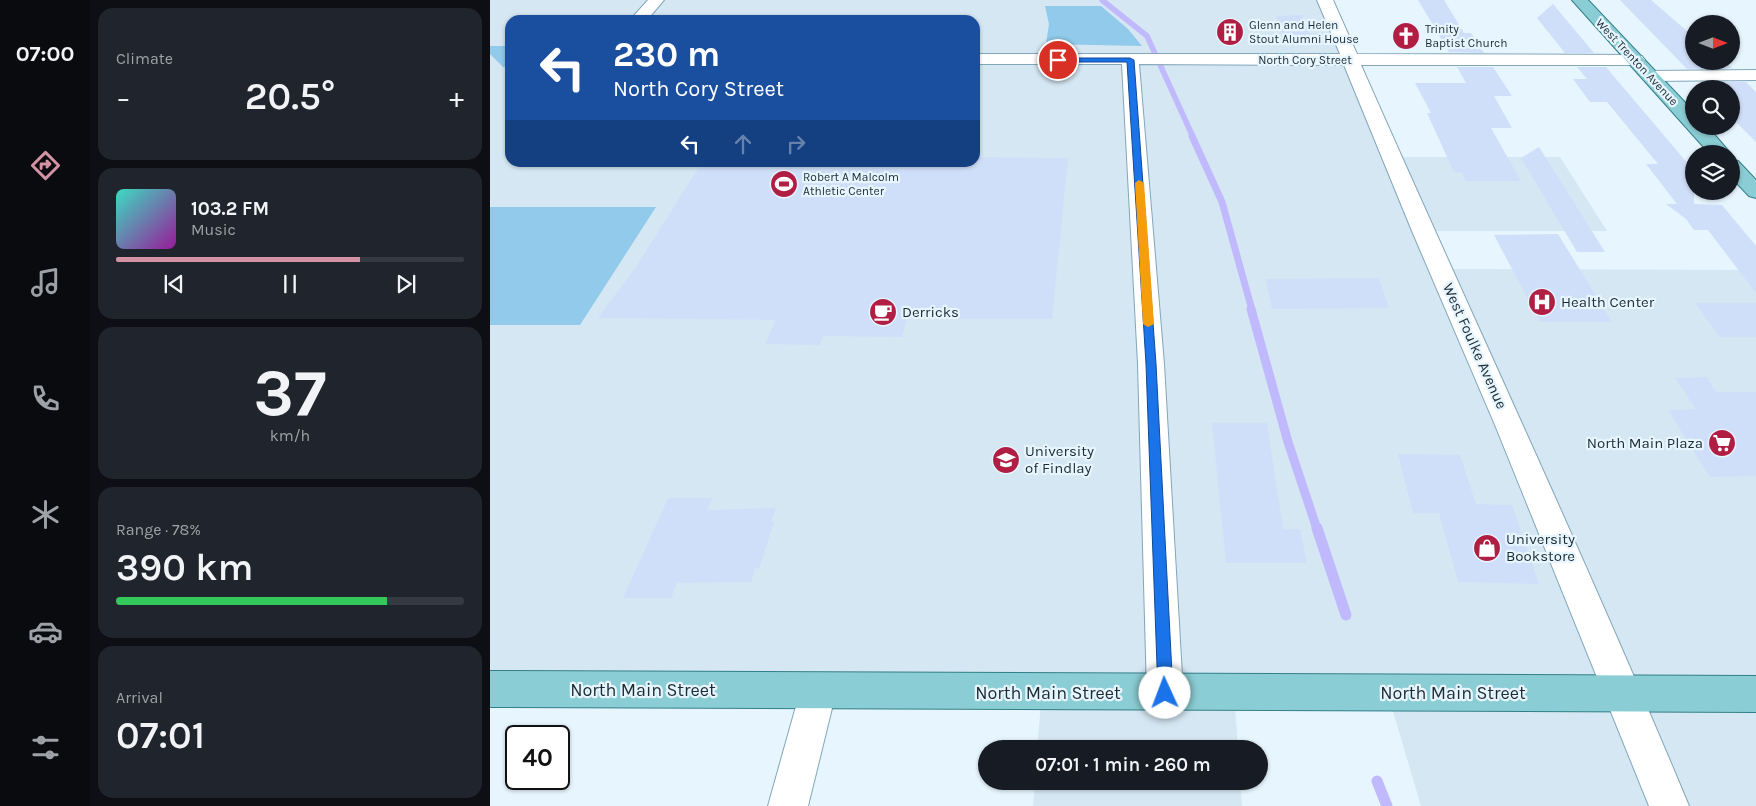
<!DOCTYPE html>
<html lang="en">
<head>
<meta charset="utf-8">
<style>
  :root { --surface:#171b24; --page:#20242c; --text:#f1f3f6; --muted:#9ea1a6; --line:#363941; --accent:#d493a5 }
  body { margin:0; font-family:Karla,sans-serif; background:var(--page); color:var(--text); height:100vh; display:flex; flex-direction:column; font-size:19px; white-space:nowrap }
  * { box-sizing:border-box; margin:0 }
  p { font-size:16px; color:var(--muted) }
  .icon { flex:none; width:28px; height:28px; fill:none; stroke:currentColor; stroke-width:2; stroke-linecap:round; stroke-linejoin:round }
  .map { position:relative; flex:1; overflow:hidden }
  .drawer { display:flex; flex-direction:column; gap:8px; padding:8px; background:#0d0f14; width:400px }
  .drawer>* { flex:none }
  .top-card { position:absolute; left:15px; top:15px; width:475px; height:152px; border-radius:15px; box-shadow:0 1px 4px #0004; background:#1a4fa0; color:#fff; overflow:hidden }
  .needle { width:32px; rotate:90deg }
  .fabs { position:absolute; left:1195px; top:15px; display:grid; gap:10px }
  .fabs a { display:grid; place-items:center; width:55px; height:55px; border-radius:50%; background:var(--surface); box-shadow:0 1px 4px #0004; font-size:25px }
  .speed { position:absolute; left:15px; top:725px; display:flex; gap:10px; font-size:25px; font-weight:700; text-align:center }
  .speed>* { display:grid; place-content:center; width:65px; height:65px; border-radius:50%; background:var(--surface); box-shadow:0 1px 4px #0004; line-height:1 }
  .speed .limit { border:2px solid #111; border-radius:8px; background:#fff; color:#111 }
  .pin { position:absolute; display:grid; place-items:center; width:42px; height:42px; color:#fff; margin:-21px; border:2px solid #fff; border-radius:50%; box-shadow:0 1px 5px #0007 }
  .me { position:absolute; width:55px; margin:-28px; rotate:358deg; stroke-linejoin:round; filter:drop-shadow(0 0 4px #0008) }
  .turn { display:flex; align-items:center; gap:18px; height:105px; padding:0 25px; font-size:22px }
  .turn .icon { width:65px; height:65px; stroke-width:2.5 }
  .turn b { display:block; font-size:35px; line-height:42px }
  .lanes { display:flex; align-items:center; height:48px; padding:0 25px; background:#0003; justify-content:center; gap:25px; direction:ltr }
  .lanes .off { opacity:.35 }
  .big { font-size:38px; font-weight:600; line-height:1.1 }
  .drawer .card { flex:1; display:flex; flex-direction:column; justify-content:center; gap:8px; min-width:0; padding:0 18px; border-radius:15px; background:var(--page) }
  .drawer .dial { align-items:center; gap:0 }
  .dial b { font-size:65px; line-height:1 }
  .song { display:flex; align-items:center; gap:15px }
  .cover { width:60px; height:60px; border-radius:8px; background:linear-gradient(135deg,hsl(170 70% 55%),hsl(300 70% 35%)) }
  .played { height:5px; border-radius:2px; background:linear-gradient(90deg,var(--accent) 70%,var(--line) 70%) }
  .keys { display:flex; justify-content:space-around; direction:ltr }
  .heat { display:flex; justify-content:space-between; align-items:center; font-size:28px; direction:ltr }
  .charge { height:8px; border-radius:4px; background:linear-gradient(90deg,#34c759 78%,var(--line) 0) }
  .trip { position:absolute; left:488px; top:740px; width:290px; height:50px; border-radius:25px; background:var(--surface); box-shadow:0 1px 4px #0004; font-weight:600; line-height:50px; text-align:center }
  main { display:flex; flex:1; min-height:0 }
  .tab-bar { display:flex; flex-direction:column; width:90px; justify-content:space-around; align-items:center; background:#090b0e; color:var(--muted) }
  .tab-bar .icon { width:35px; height:35px }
  .tab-bar .on { color:var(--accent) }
  .tab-bar b { font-size:22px; color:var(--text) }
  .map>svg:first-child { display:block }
  .built { fill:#d5e7f2; fill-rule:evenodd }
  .green { fill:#91caea }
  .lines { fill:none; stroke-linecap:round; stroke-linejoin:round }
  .stream-far3 { stroke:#c1b9fe; stroke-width:5.5 }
  .stream-far2 { stroke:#c1b9fe; stroke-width:7 }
  .stream-far1 { stroke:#c1b9fe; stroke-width:9 }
  .stream { stroke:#c1b9fe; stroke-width:11 }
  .building { fill:#d0dff9 }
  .minor-casing { stroke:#82a6ba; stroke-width:2 }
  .tertiary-casing { stroke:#82a6ba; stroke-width:2 }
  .primary-casing { stroke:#327f89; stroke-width:2 }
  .minor { fill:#fff; fill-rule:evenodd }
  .tertiary { fill:#fff; fill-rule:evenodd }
  .primary { fill:#8bcdd4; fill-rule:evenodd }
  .route { fill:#1a73e8; stroke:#114b97 }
  .slow { fill:#f59e0b }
  .labels { text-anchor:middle; stroke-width:4.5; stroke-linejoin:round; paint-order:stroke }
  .far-poi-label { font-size:12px; fill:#1d2c34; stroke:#e7f5fe; text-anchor:start }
  .far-street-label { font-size:12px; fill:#1d2c34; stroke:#e7f5fe }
  .poi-label { font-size:15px; fill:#1d2c34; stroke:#e7f5fe; text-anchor:start }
  .street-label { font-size:15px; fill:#1d2c34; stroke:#e7f5fe }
  .near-street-label { font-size:18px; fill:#1d2c34; stroke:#e7f5fe }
</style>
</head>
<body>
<main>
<nav class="tab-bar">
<b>07:00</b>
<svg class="icon on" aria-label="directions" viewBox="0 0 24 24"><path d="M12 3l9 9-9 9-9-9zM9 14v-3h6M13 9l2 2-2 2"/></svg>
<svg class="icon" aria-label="music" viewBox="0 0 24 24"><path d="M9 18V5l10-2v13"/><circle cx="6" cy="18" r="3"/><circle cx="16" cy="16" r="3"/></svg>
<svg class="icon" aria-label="phone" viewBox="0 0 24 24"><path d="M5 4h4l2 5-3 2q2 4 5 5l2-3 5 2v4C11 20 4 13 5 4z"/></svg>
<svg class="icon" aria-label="climate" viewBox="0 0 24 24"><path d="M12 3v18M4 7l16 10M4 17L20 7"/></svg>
<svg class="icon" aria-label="car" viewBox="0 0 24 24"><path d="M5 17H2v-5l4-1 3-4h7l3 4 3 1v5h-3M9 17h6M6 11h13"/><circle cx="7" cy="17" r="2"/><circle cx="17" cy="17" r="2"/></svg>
<svg class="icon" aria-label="filters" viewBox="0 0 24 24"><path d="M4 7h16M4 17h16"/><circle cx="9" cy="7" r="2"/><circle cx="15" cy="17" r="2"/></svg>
</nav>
<section class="drawer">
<div class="card"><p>Climate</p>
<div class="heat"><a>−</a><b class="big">20.5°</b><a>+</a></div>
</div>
<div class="card">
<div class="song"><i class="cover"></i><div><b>103.2 FM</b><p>Music</p></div></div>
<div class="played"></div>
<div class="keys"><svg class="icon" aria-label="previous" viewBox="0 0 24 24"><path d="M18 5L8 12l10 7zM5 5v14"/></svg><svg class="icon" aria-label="pause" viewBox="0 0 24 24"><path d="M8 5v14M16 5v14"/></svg><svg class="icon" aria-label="next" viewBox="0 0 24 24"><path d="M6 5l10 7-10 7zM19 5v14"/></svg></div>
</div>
<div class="card dial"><b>37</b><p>km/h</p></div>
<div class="card"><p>Range · 78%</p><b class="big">390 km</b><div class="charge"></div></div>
<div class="card"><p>Arrival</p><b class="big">07:01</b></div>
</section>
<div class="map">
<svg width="1266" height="806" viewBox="0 0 1266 806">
  <rect width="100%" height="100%" fill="#e7f5fe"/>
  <g class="built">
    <path d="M0 0H835L902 157H1070L1117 231H935L951 269 1266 270V806H931L902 708 1133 693H744L748 749H547L552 693 0 689ZM20 20H485V162H20Z"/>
    <path d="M545 781H750L752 806H543Z"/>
  </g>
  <g class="green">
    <path d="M555 6H611L638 29 652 46 556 44 559 24Z"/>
    <path d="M0 46H20V66L13 67 0 54Z"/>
    <path d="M55 162H131V163L128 167H51Z"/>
    <path d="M0 207H166L90 325H0Z"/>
  </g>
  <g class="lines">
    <path class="stream-far3" d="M612 0 657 36 703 137"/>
    <path class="stream-far2" d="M702 136 732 202 762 310"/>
    <path class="stream-far1" d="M761 309 798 442 827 529"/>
    <g class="stream">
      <path d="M827 528 856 615"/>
      <path d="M887 781 897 806"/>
    </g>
  </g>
  <g class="building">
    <path d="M928 0H954L974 33H981L994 53 959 52Z"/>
    <path d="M1130 0H1161L1204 37V61H1234L1242 68 1197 69Z"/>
    <path d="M1063 4 1104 53H1075L1047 18Z"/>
    <path d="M812 15 822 41H795L786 16Z"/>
    <path d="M967 67H1003L1022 96H1004L1022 128H1001L1031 181H976L972 173 964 172 937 113H941L925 83H976Z"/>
    <path d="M1087 67H1116L1204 171V204L1232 205 1266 246V293L1218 230H1204L1196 219 1176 204H1187L1156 164H1168L1117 102H1100L1083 79H1097Z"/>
    <path d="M1210 82H1256L1266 92V142L1241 117V89H1216Z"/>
    <path d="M1049 147 1115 252H1087L1031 158Z"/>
    <path d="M485 157 578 158 562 319H417L412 337 333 336 330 345 275 344 286 320 108 318 146 267 212 162H485Z"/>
    <path d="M1068 234 1122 322H1050L1004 235Z"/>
    <path d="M889 278 899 308 782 309 776 279Z"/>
    <path d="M1205 303H1266V337H1230Z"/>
    <path d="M1217 377 1226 392H1266V476L1220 477 1178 410 1206 409 1185 378Z"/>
    <path d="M722 423H777L793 529H810L817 563H736Z"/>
    <path d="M908 454 970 455 986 504 1022 505 1049 584 968 582 949 513H923Z"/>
    <path d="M178 498H222L217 510 286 508 281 522H284L269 569 265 568 261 582 187 583 181 598H133Z"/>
  </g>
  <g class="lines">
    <g class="minor-casing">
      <g id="minor">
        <path d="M1266 70V80L1160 81 1154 80 1151 76 1154 72 1160 71Z"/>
        <path d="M328 674 341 679 346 692 318 806H278L310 692 315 679Z"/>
      </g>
    </g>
    <g class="tertiary-casing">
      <g id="tertiary">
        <path d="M158 0H174L157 20H140Z"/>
        <path d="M827 0H843L867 54 1146 55 1152 56 1155 60 1152 64 1146 65H871C980 312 1095 556 1199 806H1159L1005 425 922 231 854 65 649 64 674 364 693 693 688 706 675 711 662 706 657 693 648 364 632 64H485V54H850Z"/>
      </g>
    </g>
    <g class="primary-casing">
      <g id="primary">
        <path d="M1082 0H1098L1204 112V126H1217L1241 154H1220Z"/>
        <path d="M1241 159 1248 161 1266 180V198L1259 196 1241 177Z"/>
        <path d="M0 671 1266 676V712L0 707Z"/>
      </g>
    </g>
    <use href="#minor" class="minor"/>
    <use href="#tertiary" class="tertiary"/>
    <use href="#primary" class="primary"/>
  </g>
  <path class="route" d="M565 58H640L644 60 666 364 683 693 681 698 675 700 670 698 668 693 656 364 637 62H568L564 60Z"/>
  <path class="slow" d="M649 180 654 183 664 324 658 327 653 324 645 183Z"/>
  <defs>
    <g id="building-disc" transform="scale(1.4375)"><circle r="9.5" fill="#b11e43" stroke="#e7f5fe"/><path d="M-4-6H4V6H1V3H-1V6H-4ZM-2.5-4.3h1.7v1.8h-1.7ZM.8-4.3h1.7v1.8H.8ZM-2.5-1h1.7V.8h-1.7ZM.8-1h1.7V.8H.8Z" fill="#fff"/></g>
    <g id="church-disc" transform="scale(1.4375)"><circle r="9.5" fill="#b11e43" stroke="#e7f5fe"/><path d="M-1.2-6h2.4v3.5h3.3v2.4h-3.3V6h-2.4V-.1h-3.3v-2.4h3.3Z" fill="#fff"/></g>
    <g id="stadium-disc" transform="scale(1.4375)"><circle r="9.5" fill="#b11e43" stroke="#e7f5fe"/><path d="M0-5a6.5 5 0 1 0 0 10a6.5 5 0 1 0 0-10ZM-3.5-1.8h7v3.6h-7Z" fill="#fff"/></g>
    <g id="hospital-disc" transform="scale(1.4375)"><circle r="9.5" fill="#b11e43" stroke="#e7f5fe"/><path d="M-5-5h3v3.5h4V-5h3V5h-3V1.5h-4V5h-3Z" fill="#fff"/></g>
    <g id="cafe-disc" transform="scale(1.4375)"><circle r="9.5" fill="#b11e43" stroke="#e7f5fe"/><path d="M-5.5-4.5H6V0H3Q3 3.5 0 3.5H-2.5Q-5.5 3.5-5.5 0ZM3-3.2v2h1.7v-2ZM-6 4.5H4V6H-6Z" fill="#fff"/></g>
    <g id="supermarket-disc" transform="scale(1.4375)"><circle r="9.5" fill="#b11e43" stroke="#e7f5fe"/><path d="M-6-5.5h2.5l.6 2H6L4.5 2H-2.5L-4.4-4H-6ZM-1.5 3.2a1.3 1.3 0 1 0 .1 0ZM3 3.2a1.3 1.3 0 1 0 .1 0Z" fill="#fff"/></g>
    <g id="university-disc" transform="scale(1.4375)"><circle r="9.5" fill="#b11e43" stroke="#e7f5fe"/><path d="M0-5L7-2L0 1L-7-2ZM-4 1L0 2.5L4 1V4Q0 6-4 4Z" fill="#fff"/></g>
    <g id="shop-disc" transform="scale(1.4375)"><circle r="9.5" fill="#b11e43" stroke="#e7f5fe"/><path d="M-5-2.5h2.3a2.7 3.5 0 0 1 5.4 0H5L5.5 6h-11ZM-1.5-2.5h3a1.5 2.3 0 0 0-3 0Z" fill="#fff"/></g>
  </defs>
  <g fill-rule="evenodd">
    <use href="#building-disc" x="740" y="32"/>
    <use href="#church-disc" x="916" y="36"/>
    <use href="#stadium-disc" x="294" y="184"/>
    <use href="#hospital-disc" x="1052" y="302"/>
    <use href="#cafe-disc" x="393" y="312"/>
    <use href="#supermarket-disc" x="1232" y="443"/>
    <use href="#university-disc" x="516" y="460"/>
    <use href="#shop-disc" x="997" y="548"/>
  </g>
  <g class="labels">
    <g class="far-poi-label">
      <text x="759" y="29">Glenn and Helen<tspan x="759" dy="14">Stout Alumni House</tspan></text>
      <text x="935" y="33">Trinity<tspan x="935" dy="14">Baptist Church</tspan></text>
      <text x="313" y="181">Robert A Malcolm<tspan x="313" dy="14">Athletic Center</tspan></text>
    </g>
    <g class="far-street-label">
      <text x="815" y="64">North Cory Street</text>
      <text transform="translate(1147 62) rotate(47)" y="4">West Trenton Avenue</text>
    </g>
    <g class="poi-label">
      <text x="1071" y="307">Health Center</text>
      <text x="412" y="317">Derricks</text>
      <text x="1213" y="448" text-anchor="end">North Main Plaza</text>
      <text x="535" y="456">University<tspan x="535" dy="17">of Findlay</tspan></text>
      <text x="1016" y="544">University<tspan x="1016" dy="17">Bookstore</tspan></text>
    </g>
    <g class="street-label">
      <text transform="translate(985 346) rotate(66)" y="5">West Foulke Avenue</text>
    </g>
    <g class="near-street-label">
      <text x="153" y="696">North Main Street</text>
      <text x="558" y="699">North Main Street</text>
      <text x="963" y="699">North Main Street</text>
    </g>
  </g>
</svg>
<div class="fabs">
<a><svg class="needle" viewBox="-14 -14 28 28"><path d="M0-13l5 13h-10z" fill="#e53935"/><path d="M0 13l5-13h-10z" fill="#9ea1a6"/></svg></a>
<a><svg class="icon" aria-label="search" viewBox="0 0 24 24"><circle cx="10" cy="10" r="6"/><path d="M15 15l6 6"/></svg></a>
<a><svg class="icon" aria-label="layers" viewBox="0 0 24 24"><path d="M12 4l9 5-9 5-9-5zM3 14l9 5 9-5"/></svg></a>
</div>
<div class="speed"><div class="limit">40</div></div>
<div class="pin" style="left:568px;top:60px;background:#d93025"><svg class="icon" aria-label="arrive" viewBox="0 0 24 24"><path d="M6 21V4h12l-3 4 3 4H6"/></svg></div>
<svg class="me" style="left:675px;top:693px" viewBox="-20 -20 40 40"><circle r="19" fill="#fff"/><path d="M0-13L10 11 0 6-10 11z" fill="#1a73e8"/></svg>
<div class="trip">07:01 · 1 min · 260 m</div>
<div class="top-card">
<div class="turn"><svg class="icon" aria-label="left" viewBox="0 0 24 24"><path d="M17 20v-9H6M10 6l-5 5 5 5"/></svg><div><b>230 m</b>North Cory Street</div></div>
<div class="lanes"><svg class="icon" aria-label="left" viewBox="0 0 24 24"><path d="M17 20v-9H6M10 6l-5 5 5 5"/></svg><svg class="icon off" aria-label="ahead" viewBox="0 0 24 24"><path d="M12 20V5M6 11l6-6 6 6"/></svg><svg class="icon off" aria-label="right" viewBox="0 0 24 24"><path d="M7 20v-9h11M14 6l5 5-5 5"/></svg></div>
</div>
</div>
</main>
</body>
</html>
